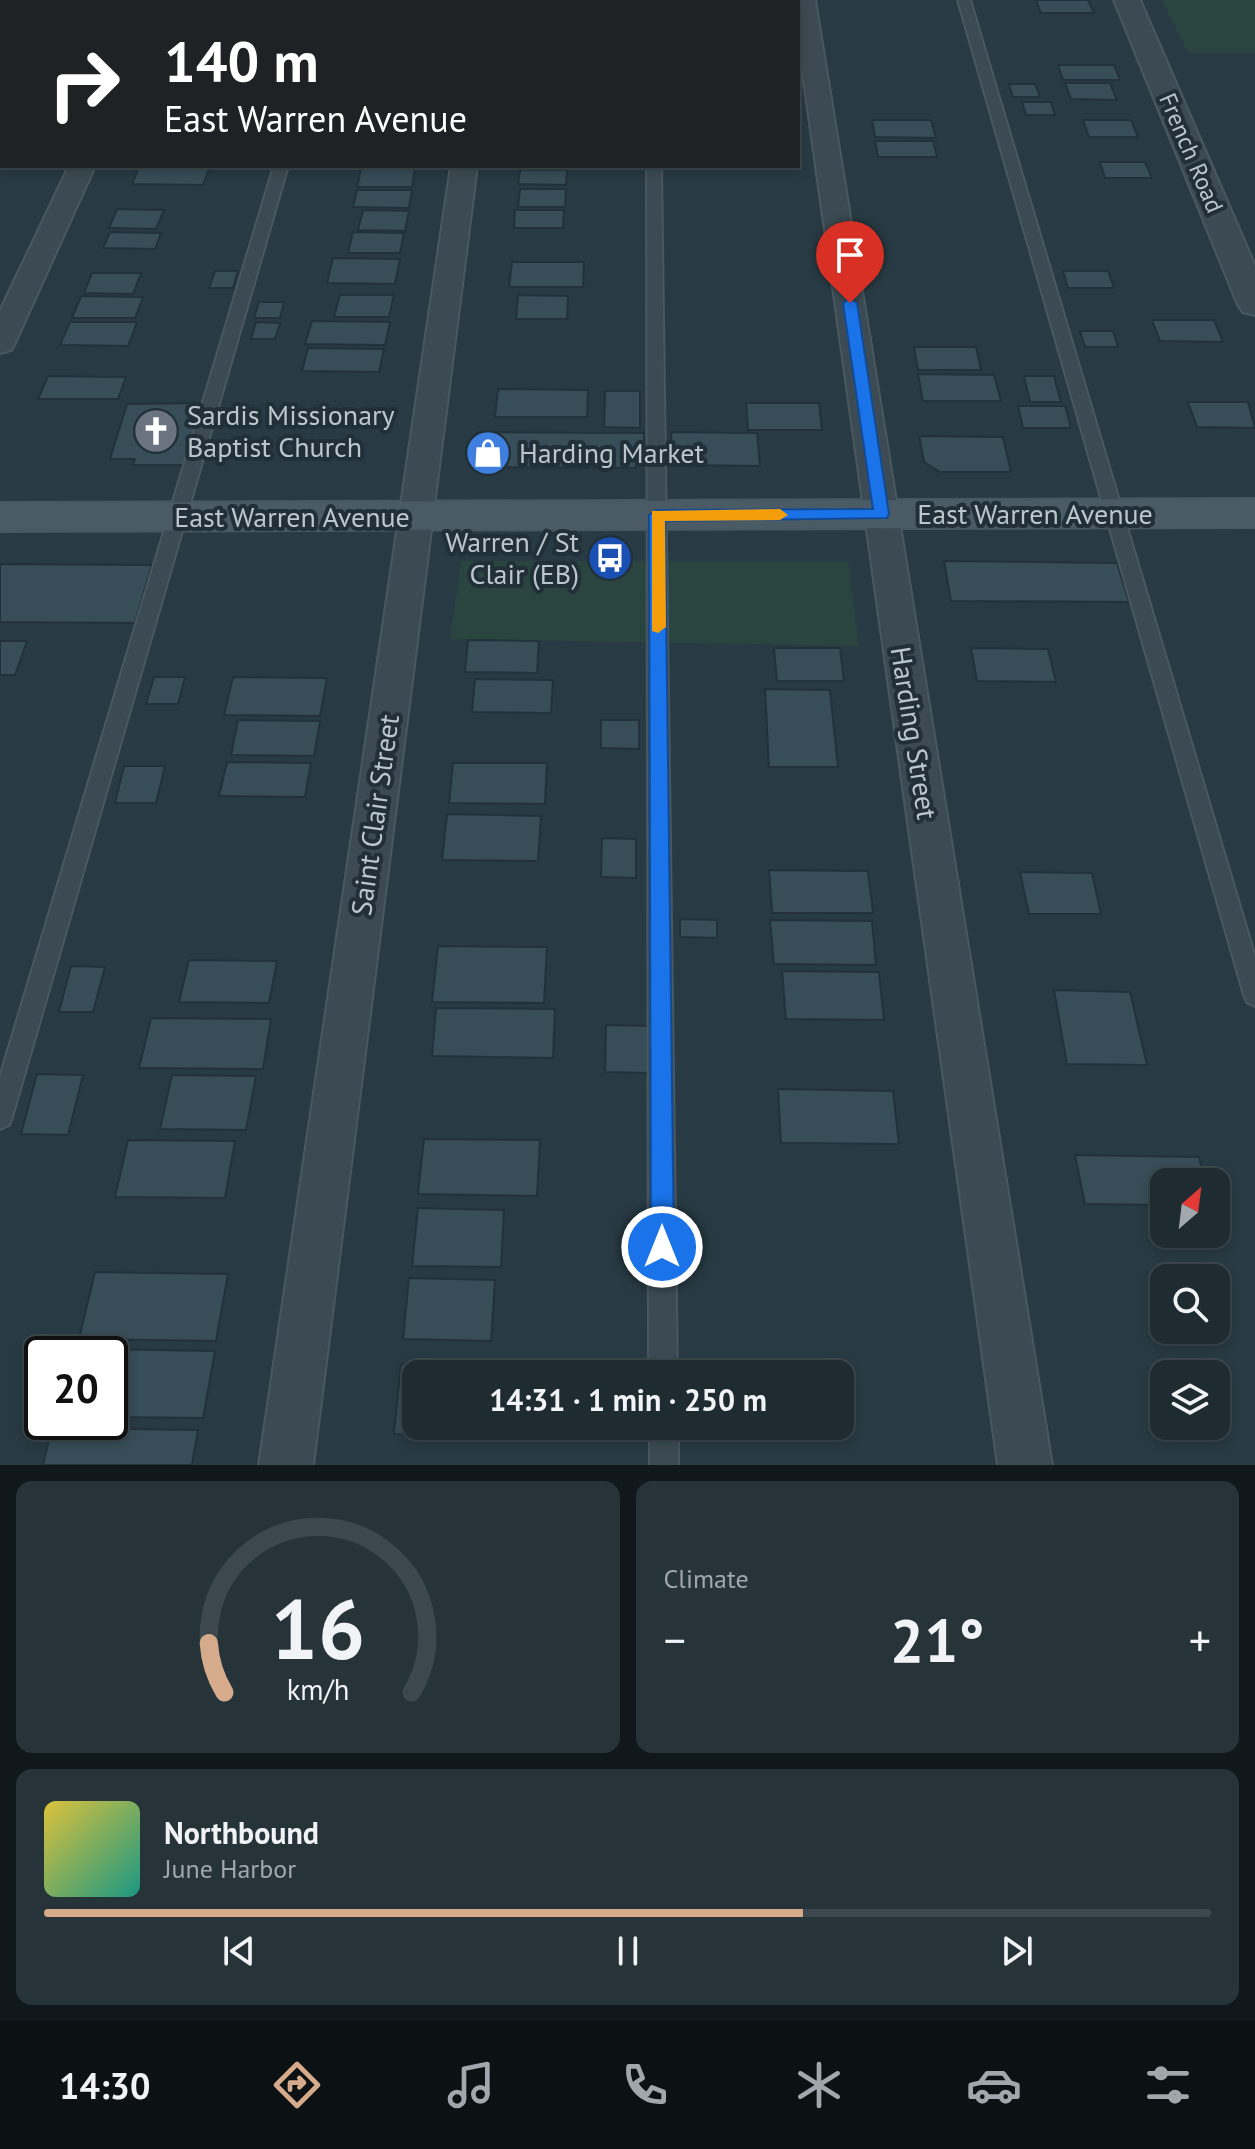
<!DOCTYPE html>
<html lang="en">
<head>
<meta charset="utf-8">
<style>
  :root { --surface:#1e2c32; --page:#26343a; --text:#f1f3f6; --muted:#a1a7ac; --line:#3c484d; --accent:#d6ab8b }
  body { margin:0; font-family:"PT Sans",sans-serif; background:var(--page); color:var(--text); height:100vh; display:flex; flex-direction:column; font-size:30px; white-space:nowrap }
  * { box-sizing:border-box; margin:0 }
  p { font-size:26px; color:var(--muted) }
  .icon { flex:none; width:44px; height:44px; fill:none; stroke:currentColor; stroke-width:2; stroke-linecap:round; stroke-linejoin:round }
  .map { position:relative; height:1465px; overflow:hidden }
  .drawer { display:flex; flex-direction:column; gap:16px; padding:16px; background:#10181c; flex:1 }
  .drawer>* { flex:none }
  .banner { position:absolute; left:0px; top:0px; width:800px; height:168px; box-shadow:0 4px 12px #0003,0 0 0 2px var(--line); background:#202124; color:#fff; overflow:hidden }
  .needle { width:52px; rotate:28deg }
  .buttons { position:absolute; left:1150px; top:1168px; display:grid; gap:16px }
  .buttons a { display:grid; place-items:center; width:80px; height:80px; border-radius:16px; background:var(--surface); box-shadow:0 4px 12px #0003,0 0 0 2px var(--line); font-size:40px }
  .speed { position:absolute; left:24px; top:1336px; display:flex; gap:16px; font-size:40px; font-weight:700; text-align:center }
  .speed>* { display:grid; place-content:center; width:104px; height:104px; border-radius:50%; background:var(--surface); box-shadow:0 4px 12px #0003,0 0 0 2px var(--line); line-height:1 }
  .speed .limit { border:4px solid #111; border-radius:12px; background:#fff; color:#111 }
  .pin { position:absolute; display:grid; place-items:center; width:68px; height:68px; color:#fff; margin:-82px -34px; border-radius:50% 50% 50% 0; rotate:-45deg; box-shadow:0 0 8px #0007 }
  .pin .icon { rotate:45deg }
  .me { position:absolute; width:88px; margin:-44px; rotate:0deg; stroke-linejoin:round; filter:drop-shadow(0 0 6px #0008) }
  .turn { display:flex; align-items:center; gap:28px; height:168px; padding:0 32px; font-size:36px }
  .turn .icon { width:104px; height:104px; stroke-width:2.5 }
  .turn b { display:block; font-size:56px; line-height:68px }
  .big { font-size:60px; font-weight:800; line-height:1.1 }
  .drawer .widget { flex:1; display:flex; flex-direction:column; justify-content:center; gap:12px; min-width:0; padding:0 28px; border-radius:16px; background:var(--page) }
  .drawer .dial { align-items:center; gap:0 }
  .dial svg { height:208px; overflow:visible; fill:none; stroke:var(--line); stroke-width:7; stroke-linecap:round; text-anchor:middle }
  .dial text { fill:var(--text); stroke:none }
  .song { display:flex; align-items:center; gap:24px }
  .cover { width:96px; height:96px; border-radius:12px; background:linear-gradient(135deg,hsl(50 70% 55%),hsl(170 70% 35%)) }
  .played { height:8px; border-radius:4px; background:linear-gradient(90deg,var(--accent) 65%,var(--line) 65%) }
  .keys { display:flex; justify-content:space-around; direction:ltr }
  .heat { display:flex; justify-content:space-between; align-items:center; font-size:44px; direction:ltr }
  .drawer .tiles { flex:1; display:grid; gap:16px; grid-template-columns:1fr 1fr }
  .widget:last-child { grid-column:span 2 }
  .trip { position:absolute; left:402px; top:1360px; width:452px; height:80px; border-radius:16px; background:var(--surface); box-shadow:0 4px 12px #0003,0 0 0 2px var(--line); font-weight:800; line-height:80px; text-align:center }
  .tabs { display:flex; height:128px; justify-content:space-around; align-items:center; background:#0c1214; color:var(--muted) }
  .tabs .icon { width:56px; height:56px }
  .tabs .on { color:var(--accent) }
  .tabs b { font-size:36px; color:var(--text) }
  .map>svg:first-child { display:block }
  .green { fill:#2a4440 }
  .building { fill:#374d57; stroke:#23323a; stroke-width:2 }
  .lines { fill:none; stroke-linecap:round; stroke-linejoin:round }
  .service-casing { stroke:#49575f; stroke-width:4 }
  .minor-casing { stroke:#49575f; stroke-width:4 }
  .tertiary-casing { stroke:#49575f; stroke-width:4 }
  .secondary-casing { stroke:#49575f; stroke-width:4 }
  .service { fill:#3c4b53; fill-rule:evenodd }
  .minor { fill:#3c4b53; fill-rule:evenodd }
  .tertiary { fill:#3c4b53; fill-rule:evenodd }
  .secondary { fill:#4a5b66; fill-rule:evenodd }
  .route { fill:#1a73e8; stroke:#114b97; stroke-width:2 }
  .slow { fill:#f59e0b }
  .labels { text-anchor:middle; stroke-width:8; stroke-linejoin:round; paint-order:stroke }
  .far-street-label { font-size:24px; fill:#bac6cc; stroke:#213038 }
  .poi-label { font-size:28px; fill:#bac6cc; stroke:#213038; text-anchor:start }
  .street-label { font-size:28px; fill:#bac6cc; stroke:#213038 }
</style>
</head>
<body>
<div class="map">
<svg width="1255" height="1465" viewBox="0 0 1255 1465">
  <rect width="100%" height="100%" fill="#283a43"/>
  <g class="green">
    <path d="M1162 0H1255V53H1188Z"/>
    <path d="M461 561H848L859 646 450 639Z"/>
  </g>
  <g class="building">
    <path d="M1036 0H1088L1094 13H1041Z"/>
    <path d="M1058 65H1114L1120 80H1063Z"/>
    <path d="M1065 83H1110L1117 100 1071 99Z"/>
    <path d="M1009 84H1035L1040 97H1013Z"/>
    <path d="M1022 102H1051L1055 115H1026Z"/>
    <path d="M872 120H931L936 138 875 137Z"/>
    <path d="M1083 120H1131L1138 137H1089Z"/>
    <path d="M875 141H933L937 157H878Z"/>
    <path d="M1100 162H1145L1152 178H1105Z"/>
    <path d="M139 167 209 168 203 185 132 184Z"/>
    <path d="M361 169H415L412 187H357Z"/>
    <path d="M520 170H567L566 185 518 184Z"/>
    <path d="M520 189H566L565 207H518Z"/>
    <path d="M357 190H412L409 208 353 207Z"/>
    <path d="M117 209 164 210 156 229 109 228Z"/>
    <path d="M363 210 409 211 405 231 358 230Z"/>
    <path d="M515 210H564L563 228H514Z"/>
    <path d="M110 232 161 233 155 249 103 248Z"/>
    <path d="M353 232 404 233 400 253H348Z"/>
    <path d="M333 258 400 259 395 284 327 283Z"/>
    <path d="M512 262H584L583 287H509Z"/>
    <path d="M215 271H238L233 288H209Z"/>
    <path d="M1063 271H1108L1114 288H1068Z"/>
    <path d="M92 273H141L133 294 84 293Z"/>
    <path d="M340 295H394L389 317H334Z"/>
    <path d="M518 295 568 296 567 319H516Z"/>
    <path d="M81 296 143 297 135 318H72Z"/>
    <path d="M259 302H284L280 318H254Z"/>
    <path d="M1152 320H1214L1223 342 1160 341Z"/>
    <path d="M312 321 390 322 385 345 305 344Z"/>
    <path d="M70 322H137L128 346 60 345Z"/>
    <path d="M256 322 280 323 275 339H251Z"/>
    <path d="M1080 331H1113L1118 347H1085Z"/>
    <path d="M914 347H976L981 370H918Z"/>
    <path d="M308 348 384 349 379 372 302 371Z"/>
    <path d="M918 374 994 375 1001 401H923Z"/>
    <path d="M48 376 126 377 118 399H38Z"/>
    <path d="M1024 376H1054L1061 402H1030Z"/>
    <path d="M498 389 588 390 587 417H495Z"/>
    <path d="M605 391H640V428L604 427Z"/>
    <path d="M1188 402H1248L1255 428 1197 427Z"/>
    <path d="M201 403 184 465H133L135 459H110L127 404Z"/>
    <path d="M746 403H819L822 430H748Z"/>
    <path d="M1018 406H1065L1071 428H1023Z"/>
    <path d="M477 432 644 433V460L635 468 484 467 474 461Z"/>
    <path d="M671 432 757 433 760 466 672 465Z"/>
    <path d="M919 436 1003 437 1011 472H940L924 462Z"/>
    <path d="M944 561 1117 563 1129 602 951 601Z"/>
    <path d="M0 564 152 565 135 623 0 622Z"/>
    <path d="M468 640 539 641 537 673 465 672Z"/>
    <path d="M0 641H27L15 675H0Z"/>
    <path d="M774 648H840L844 681H777Z"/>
    <path d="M971 648 1048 649 1056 682 977 681Z"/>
    <path d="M154 677H185L178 704H146Z"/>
    <path d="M233 677 327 678 320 716 224 715Z"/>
    <path d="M475 679 553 680 551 713 472 712Z"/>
    <path d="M765 689 830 690 838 767H769Z"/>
    <path d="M238 720 320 721 314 756 231 755Z"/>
    <path d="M601 720H639V749L601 748Z"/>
    <path d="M227 762 311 763 305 797 219 796Z"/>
    <path d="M453 763H547L545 804 449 803Z"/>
    <path d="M124 766H165L156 803H115Z"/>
    <path d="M447 814 541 816 538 861 442 860Z"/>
    <path d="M602 838 636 839V878L601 877Z"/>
    <path d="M769 870 868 871 873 913H772Z"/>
    <path d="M1020 872 1092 873 1101 914H1029Z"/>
    <path d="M680 919 717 920V938L680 937Z"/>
    <path d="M770 920 872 921 876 965 774 964Z"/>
    <path d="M438 946 547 947 544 1003 432 1002Z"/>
    <path d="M189 960 277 961 269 1003 179 1002Z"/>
    <path d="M71 966 105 967 93 1012H59Z"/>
    <path d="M782 971 879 972 884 1020 786 1019Z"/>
    <path d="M1054 990 1130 992 1147 1065 1067 1064Z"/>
    <path d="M436 1008 555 1009 553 1058 432 1056Z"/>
    <path d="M151 1018 271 1019 263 1069 139 1068Z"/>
    <path d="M606 1025 650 1026 649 1073 605 1072Z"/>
    <path d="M37 1074 83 1075 68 1135 21 1134Z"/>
    <path d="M172 1075 256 1076 246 1130 160 1129Z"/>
    <path d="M778 1089 893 1091 899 1144 781 1143Z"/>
    <path d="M424 1139 540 1140 537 1196 418 1194Z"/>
    <path d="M128 1140 235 1141 225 1198 115 1197Z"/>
    <path d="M1075 1155 1199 1157 1205 1182H1164V1205L1085 1204Z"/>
    <path d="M418 1208 504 1210 501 1267 412 1266Z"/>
    <path d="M95 1272 228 1274 216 1341 79 1339Z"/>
    <path d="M409 1278 495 1280 491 1341 403 1339Z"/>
    <path d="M98 1349 215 1351 203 1418 110 1417V1354H97Z"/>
    <path d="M401 1364 515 1366 514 1374H416V1426H512V1436L394 1434Z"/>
    <path d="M52 1428 198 1430 192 1465H43Z"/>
  </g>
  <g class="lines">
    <g class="service-casing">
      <g id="service">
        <rect x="322" y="0" width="12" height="2"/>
        <rect x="646" y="0" width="12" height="2"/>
        <path d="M958 0H970L1255 957V1006L1247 1002 1244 995Z"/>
        <path d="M274 166H288L12 1117 9 1125 0 1129V1077Z"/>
        <path d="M647 166H661L677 1374H649Z"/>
        <rect x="650" y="1426" width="28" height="39"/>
      </g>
    </g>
    <g class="minor-casing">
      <g id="minor">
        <rect x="476" y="0" width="22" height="2"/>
        <path d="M793 0H815L1052 1465H998L798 38V2Z"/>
        <path d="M69 166H95L15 343 11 350 0 353V311Z"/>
        <path d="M451 166H477L313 1465H259Z"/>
      </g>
    </g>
    <g class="tertiary-casing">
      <path id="tertiary" d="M1114 0H1140L1255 266V315L1243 312 1238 305Z"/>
    </g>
    <g class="secondary-casing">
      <path id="secondary" d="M1255 499V527L0 531V503Z"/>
    </g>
    <use href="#service" class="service"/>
    <use href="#minor" class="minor"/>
    <use href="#tertiary" class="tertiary"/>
    <use href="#secondary" class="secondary"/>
  </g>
  <path class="route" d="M850 298 857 303 889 514 887 518 665 521 674 1247 671 1255 662 1258 654 1255 651 1247 649 515 657 510 873 509 843 303Z"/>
  <path class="slow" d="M780 509 788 515 780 520 665 521 666 627 658 633 652 631V511Z"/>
  <defs>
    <g id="church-disc" transform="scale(2.3)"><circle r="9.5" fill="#6b7280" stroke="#213038"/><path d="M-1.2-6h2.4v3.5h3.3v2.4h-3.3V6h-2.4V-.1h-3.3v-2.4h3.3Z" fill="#fff"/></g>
    <g id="shop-disc" transform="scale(2.3)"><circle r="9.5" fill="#3f7fe0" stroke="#213038"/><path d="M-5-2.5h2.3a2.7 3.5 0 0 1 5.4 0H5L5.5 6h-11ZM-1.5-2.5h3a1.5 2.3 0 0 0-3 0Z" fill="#fff"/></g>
    <g id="bus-disc" transform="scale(2.3)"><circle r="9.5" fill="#1a4fb4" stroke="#213038"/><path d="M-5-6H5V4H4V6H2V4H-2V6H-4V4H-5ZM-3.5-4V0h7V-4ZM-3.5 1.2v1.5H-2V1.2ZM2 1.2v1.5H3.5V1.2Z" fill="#fff"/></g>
  </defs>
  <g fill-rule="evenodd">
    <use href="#church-disc" x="156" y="431"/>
    <use href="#shop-disc" x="488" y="453"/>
    <use href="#bus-disc" x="610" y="558"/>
  </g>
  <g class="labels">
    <g class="far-street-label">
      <text transform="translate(1191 153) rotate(67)" y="8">French Road</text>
    </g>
    <g class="poi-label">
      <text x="187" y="425">Sardis Missionary<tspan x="187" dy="32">Baptist Church</tspan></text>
      <text x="519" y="463">Harding Market</text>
      <text x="579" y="552" text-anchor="end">Warren / St<tspan x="579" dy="32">Clair (EB)</tspan></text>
    </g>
    <g class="street-label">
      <text x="1035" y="524">East Warren Avenue</text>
      <text x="292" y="527">East Warren Avenue</text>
      <text transform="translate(914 733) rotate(81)" y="10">Harding Street</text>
      <text transform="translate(375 815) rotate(-82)" y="10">Saint Clair Street</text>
    </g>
  </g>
</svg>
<div class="buttons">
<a><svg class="needle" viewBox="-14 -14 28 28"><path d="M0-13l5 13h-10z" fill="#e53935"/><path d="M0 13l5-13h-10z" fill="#a1a7ac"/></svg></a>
<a><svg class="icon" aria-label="search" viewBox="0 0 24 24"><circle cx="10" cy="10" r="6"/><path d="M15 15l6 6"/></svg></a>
<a><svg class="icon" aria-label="layers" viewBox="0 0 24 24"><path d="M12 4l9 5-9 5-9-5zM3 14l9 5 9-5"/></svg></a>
</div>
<div class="speed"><div class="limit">20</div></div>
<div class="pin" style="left:850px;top:303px;background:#d93025"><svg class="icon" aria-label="arrive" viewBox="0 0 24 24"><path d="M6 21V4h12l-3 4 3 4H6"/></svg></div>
<svg class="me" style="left:662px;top:1247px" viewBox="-20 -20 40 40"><circle r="17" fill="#1a73e8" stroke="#fff" stroke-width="3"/><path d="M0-11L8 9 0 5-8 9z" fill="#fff"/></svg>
<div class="trip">14:31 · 1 min · 250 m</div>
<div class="banner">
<div class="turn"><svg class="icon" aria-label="right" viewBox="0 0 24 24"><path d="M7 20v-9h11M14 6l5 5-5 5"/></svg><div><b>140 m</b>East Warren Avenue</div></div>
</div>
</div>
<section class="drawer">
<div class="tiles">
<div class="widget dial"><svg viewBox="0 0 100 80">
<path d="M14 69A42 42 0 1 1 86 69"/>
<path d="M14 69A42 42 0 0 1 8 50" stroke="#d6ab8b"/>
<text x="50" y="56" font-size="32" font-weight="700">16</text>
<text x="50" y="72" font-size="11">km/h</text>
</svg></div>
<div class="widget"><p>Climate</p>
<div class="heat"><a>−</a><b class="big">21°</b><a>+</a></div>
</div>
<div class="widget">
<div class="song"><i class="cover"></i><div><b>Northbound</b><p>June Harbor</p></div></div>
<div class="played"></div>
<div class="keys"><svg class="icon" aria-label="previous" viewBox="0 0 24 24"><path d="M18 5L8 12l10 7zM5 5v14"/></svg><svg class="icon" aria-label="pause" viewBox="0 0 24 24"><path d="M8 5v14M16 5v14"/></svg><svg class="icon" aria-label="next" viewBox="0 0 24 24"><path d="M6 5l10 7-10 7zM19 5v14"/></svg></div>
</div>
</div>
</section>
<nav class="tabs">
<b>14:30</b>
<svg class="icon on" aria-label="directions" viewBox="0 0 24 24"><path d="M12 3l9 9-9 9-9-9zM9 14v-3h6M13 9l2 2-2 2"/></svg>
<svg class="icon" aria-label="music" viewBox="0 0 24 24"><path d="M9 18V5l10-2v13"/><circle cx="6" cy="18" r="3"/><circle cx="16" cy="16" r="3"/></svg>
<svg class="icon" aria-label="phone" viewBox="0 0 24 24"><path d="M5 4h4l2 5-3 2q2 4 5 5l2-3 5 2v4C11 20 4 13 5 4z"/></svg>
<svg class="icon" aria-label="climate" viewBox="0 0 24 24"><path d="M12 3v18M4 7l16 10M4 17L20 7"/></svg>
<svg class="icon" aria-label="car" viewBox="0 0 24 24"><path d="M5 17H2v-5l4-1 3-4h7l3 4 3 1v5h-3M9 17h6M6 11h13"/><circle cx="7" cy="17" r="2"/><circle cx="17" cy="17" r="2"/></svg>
<svg class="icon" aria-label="filters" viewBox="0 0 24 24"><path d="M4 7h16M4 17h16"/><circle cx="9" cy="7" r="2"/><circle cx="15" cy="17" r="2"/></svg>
</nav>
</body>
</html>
